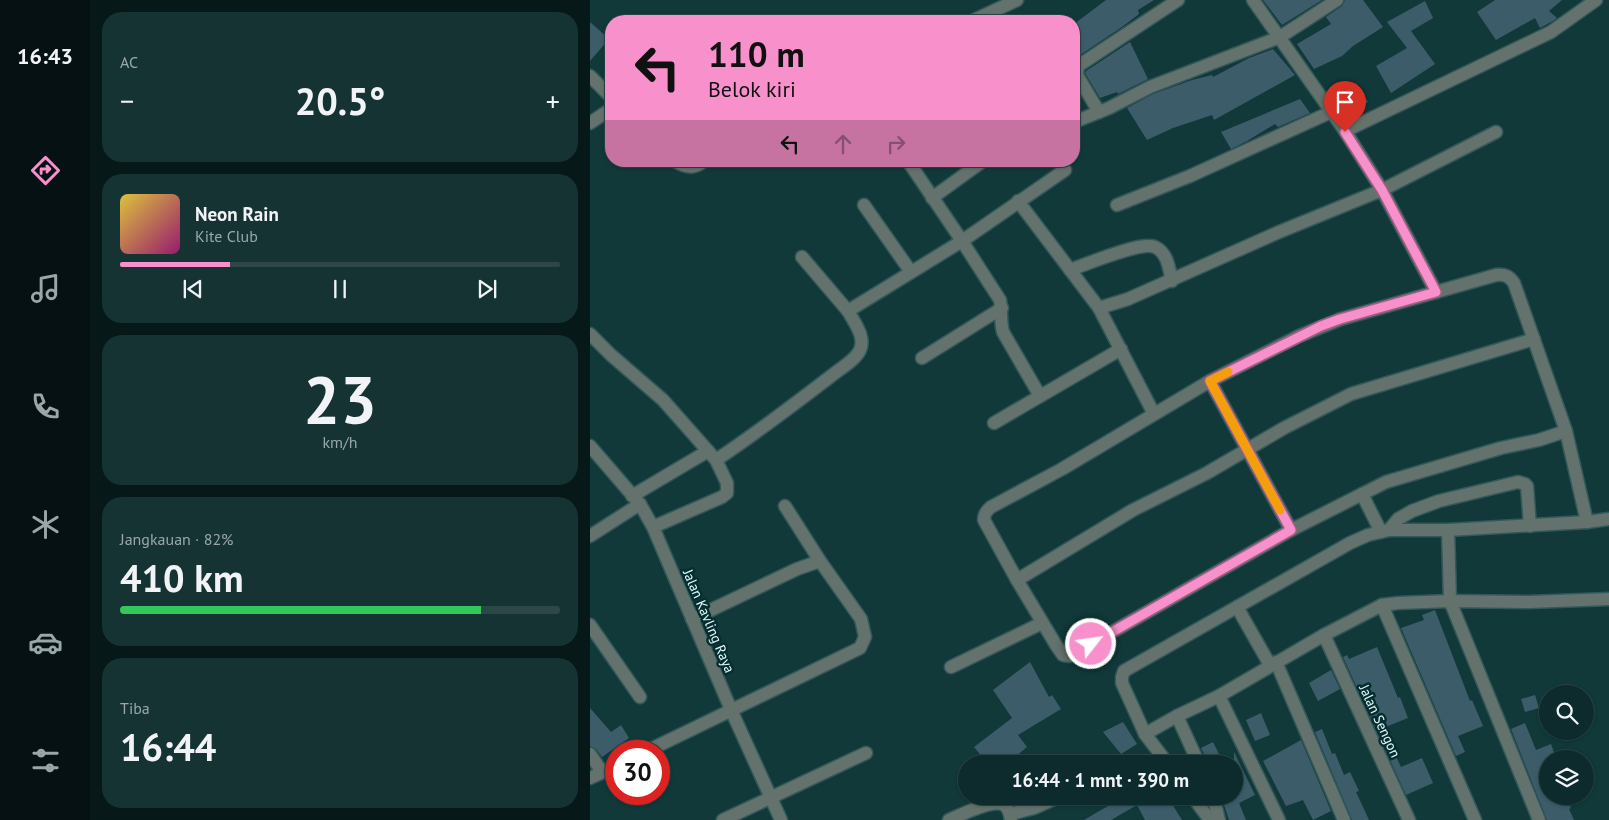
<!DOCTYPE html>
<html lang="id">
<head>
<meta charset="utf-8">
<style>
  :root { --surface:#0d2b2c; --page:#163334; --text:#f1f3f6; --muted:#9aa7a9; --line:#2d4748; --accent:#f890cb }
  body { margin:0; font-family:"PT Sans",sans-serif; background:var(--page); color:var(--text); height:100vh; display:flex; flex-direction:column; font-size:19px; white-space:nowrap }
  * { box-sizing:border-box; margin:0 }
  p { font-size:16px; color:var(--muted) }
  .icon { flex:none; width:28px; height:28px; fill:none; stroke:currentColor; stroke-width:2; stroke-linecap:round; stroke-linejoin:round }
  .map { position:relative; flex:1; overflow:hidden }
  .drawer { display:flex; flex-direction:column; gap:12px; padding:12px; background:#071818; width:500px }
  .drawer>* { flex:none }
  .top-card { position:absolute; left:15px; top:15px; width:475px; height:152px; border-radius:20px; box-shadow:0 1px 4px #0004,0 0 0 1px var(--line); background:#f890cb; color:#111; overflow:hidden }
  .controls { position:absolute; left:949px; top:685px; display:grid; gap:10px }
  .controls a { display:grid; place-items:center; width:55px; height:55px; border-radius:50%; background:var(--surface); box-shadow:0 1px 4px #0004,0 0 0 1px var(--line); font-size:25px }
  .speed { position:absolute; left:15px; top:740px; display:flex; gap:10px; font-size:25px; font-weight:700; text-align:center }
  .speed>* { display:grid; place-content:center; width:65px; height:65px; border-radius:50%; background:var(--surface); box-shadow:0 1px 4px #0004,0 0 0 1px var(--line); line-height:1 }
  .speed .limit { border:8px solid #d22; background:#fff; color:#111 }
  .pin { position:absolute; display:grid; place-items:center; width:42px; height:42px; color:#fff; margin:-51px -21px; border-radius:50% 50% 50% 0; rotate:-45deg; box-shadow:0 0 5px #0007 }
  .pin .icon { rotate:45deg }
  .me { position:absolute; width:55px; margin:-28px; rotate:60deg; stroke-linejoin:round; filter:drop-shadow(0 0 4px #0008) }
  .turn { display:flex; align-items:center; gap:18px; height:105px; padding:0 20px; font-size:22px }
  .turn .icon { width:65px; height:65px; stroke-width:2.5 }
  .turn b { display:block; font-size:35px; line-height:42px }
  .lanes { display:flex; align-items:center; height:48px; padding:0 20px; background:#0003; justify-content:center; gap:25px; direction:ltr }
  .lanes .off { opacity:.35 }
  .big { font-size:38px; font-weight:600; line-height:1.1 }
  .drawer .tile { flex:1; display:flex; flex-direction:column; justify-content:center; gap:8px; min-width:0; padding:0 18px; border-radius:20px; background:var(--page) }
  .drawer .dial { align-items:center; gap:0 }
  .dial b { font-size:65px; line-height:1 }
  .song { display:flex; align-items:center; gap:15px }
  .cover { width:60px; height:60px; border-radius:8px; background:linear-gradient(135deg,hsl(50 70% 55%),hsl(320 70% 35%)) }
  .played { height:5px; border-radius:2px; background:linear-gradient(90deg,var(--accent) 25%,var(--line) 25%) }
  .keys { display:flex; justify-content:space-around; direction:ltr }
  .heat { display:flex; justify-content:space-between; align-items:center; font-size:28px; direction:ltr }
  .charge { height:8px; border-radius:4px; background:linear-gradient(90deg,#34c759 82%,var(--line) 0) }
  .trip { position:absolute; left:368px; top:755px; width:285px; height:50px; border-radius:25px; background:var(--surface); box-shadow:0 1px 4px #0004,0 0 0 1px var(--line); font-weight:600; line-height:50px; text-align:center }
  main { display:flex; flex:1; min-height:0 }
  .menu { display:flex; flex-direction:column; width:90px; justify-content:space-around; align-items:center; background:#051112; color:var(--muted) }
  .menu .icon { width:35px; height:35px }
  .menu .current { color:var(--accent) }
  .menu b { font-size:22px; color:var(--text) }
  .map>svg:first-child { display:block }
  .building { fill:#3c5c6a }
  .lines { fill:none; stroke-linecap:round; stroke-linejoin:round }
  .minor-casing { stroke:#335859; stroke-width:15 }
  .minor { stroke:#63726c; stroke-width:12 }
  .route-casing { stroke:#a15e84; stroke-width:12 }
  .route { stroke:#f890cb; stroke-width:9 }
  .slow { stroke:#f59e0b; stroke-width:9 }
  .labels { text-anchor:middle; stroke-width:5; stroke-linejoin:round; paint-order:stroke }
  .street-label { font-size:14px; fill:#e3f8f9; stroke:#052e30 }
</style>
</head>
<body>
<main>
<nav class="menu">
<b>16:43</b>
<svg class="icon current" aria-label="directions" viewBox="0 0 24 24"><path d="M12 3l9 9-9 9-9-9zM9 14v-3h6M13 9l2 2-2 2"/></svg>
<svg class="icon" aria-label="music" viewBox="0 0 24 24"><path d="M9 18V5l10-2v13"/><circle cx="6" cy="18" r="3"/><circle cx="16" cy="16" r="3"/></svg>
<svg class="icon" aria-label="phone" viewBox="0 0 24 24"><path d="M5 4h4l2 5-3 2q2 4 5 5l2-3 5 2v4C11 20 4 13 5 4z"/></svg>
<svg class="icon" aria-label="climate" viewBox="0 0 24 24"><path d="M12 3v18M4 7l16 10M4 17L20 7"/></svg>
<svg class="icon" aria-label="car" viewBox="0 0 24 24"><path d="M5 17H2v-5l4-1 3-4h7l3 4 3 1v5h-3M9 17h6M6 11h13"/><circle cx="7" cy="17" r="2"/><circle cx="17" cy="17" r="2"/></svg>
<svg class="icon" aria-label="filters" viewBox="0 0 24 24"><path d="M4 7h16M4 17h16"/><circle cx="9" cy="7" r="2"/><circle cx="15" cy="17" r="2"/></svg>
</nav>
<section class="drawer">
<div class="tile"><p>AC</p>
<div class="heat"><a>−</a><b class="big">20.5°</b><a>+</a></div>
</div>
<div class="tile">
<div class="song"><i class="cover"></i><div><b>Neon Rain</b><p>Kite Club</p></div></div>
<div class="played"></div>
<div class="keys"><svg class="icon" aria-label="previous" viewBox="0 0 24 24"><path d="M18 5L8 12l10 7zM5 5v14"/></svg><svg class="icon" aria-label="pause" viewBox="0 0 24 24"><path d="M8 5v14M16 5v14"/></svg><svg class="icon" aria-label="next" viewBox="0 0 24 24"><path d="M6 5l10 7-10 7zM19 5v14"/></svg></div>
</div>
<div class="tile dial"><b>23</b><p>km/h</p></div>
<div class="tile"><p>Jangkauan · 82%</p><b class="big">410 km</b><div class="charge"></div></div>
<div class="tile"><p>Tiba</p><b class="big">16:44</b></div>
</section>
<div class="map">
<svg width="1019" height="820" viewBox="0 0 1019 820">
  <rect width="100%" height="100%" fill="#11393a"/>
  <g class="building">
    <path d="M516 0H564L548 10 549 14 532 27 484 59V24Z"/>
    <path d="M673 0H732L692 25Z"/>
    <path d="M755 0H773L793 27 763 46 752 56 724 69 707 44 741 24 736 17 752 6Z"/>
    <path d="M905 0H972L959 11 967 18 963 21 950 28 945 18 906 40 887 12Z"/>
    <path d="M835 1 843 18 821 31 845 64 801 93 786 66 817 48 797 22Z"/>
    <path d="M0 22 19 39 0 61Z"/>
    <path d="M540 42 558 79 528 94 527 92 510 98 495 73 496 71Z"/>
    <path d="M683 49 705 75 624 120 622 115 583 128 557 140 537 108 563 94 602 80 622 75 623 77 659 58Z"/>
    <path d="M766 83 778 102 761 110 752 92Z"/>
    <path d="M710 99 720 113 688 127 685 124 657 141 641 149 631 132Z"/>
    <path d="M845 610 880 701 882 700 893 726 868 736 875 752 866 756 811 628 834 620 832 615Z"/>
    <path d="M787 647 808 698 810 697 818 718 793 728 811 767 832 758 843 783 816 795 753 657 757 655 759 659Z"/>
    <path d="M440 662 459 697 462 695 471 709 428 735 437 747 417 764H398L384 747 422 718 403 690Z"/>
    <path d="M741 670 750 689 728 701 719 683Z"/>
    <path d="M945 695 949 708 935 712 931 699Z"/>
    <path d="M0 708 21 732 31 725 39 738 12 757 6 749 0 746Z"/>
    <path d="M671 713 680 735 665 741 656 720Z"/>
    <path d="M533 722 547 744 531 754 513 732Z"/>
    <path d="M935 723 946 750 961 744 966 758 958 759V796H975L981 808 979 809 984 820H957L921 729Z"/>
    <path d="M732 729 742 754 745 753 754 775 760 772 769 791 766 792 779 820H762L725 732Z"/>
    <path d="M711 740 741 811 723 820 713 800 696 806 673 761Z"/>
    <path d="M623 742 634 764H619L611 748Z"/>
    <path d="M644 752 665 795 649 803 656 820H639L631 796H644Z"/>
    <path d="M535 796H577L592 820H555L547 805 521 820H494Z"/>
  </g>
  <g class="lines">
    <g class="minor-casing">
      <g id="minor">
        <path d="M663 0 755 131 792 190 846 292"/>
        <path d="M382 21 427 0"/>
        <path d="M0 76 21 97"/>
        <path d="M509 112 487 75 488 66 588 0"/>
        <path d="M484 122 519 108 560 87 690 37 747 0"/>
        <path d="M0 123 21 109"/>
        <path d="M755 131 961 32 1006 0"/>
        <path d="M85 161C96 168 104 169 114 161"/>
        <path d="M318 161 372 241 410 300C412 311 410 321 413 332L450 396"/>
        <path d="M342 198 393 161"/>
        <path d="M428 201 509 308 564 414"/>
        <path d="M274 205 321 272"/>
        <path d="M527 205 600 176 741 112"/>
        <path d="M212 257 258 311"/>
        <path d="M480 270C497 264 551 241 565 247 578 253 579 269 582 281"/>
        <path d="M509 308 538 299 689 232 792 190 906 132"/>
        <path d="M0 334 21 355 73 400 126 460"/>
        <path d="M332 358 412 308"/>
        <path d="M620 381 701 530"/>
        <path d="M404 423 531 349"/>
        <path d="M976 431 949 440 911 448 796 482 701 530 480 656 473 655 466 645 427 580 394 520C394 514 396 511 401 507L472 469 620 381 709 336 751 319 906 275C915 274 919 276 924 283L976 431 997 522"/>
        <path d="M0 446 50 504 63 527 142 712 191 820"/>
        <path d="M772 494 791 532"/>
        <path d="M42 496 118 451"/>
        <path d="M63 527 132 497 137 493V483L126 460C167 433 206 403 245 373 253 367 266 359 270 350 276 337 264 322 258 311L372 241 475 170"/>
        <path d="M799 530 808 519 822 511 849 501 928 482 935 484 937 486 940 526"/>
        <path d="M858 530 860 601 949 820"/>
        <path d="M0 536 50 504"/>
        <path d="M427 580 543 510 617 473 694 428 761 394 944 339"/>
        <path d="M792 605 885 820"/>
        <path d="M647 607 680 665"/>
        <path d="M102 619 207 569 230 561"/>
        <path d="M0 625 50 697"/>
        <path d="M734 635 819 820"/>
        <path d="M686 662 754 820"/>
        <path d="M361 667 452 623"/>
        <path d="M629 696 689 820"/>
        <path d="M587 716 609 764"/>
        <path d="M555 734 587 716 629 696 734 635 792 605 808 603 860 601 939 602 1019 599"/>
        <path d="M57 751 270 648 275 637 271 619 230 561 195 506"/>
        <path d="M0 754 12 772"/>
        <path d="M578 764 555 734 532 683V677L534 671 760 543 778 535 799 530H858L997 522 1019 519"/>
        <path d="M0 778 26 766"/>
        <path d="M602 796 620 820"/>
        <path d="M623 796 629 820"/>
        <path d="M420 814 444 808 471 796"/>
        <path d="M133 820 276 753"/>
        <path d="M359 820C371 815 400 800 412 804 418 806 420 814 421 820"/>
      </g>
    </g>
    <use href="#minor" class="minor"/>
  </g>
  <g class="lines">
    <g class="route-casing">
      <path id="route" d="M501 644 701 530 620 381 731 326 750 319 846 292 792 190 755 132"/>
    </g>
    <use href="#route" class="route"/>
    <path class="slow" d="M638 372 620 381 690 510"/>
  </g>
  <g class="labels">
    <g class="street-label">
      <text transform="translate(119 621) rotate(67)" y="5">Jalan Kavling Raya</text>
      <text transform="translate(790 721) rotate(65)" y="5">Jalan Sengon</text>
    </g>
  </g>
</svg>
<div class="controls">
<a><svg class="icon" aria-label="search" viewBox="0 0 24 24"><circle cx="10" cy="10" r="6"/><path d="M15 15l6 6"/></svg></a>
<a><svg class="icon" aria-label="layers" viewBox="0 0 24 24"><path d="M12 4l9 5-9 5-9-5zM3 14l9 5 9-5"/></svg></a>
</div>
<div class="speed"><div class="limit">30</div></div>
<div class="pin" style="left:755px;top:132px;background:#d93025"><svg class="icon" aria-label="arrive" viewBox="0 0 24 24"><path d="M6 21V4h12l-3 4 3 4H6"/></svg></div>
<svg class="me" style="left:501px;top:644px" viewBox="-20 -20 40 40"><circle r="17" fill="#f890cb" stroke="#fff" stroke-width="3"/><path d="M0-11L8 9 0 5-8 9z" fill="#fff"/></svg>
<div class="trip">16:44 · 1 mnt · 390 m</div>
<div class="top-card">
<div class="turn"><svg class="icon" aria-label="left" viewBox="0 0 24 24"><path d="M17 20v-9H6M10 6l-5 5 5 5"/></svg><div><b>110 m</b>Belok kiri</div></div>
<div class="lanes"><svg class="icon" aria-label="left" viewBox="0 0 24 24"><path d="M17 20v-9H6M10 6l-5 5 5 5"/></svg><svg class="icon off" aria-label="ahead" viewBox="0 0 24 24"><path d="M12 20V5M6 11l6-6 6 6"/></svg><svg class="icon off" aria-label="right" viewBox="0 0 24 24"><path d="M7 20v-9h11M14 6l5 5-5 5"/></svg></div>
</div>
</div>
</main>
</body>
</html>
